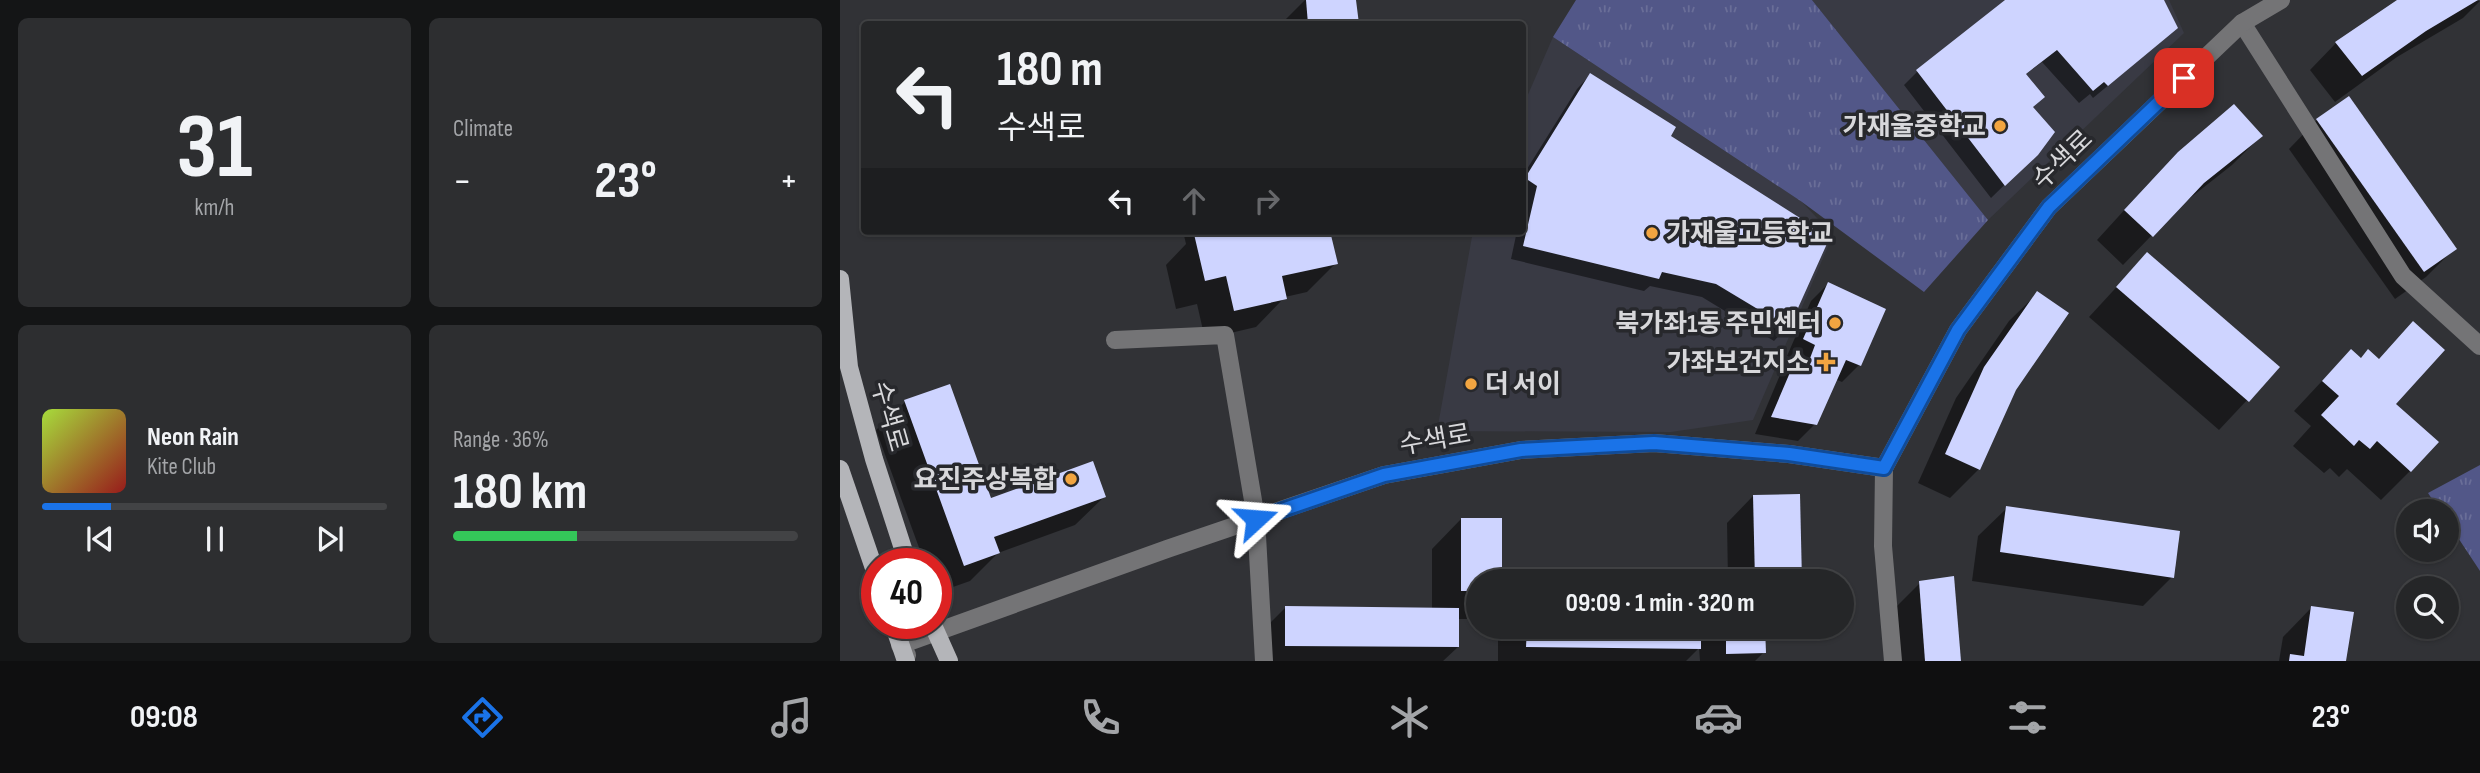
<!DOCTYPE html>
<html lang="en">
<head>
<meta charset="utf-8">
<style>
  :root { --surface:#252628; --page:#2d2e30; --text:#f1f3f6; --muted:#a3a5a8; --line:#424345; --accent:#1a73e8 }
  body { margin:0; font-family:"Sofia Sans Condensed","Noto Sans KR",sans-serif; background:var(--page); color:var(--text); height:100vh; display:flex; flex-direction:column; font-size:26px; white-space:nowrap }
  * { box-sizing:border-box; margin:0 }
  p { font-size:23px; color:var(--muted) }
  .icon { flex:none; width:38px; height:38px; fill:none; stroke:currentColor; stroke-width:2; stroke-linecap:round; stroke-linejoin:round }
  .map { position:relative; flex:1; overflow:hidden }
  .side { display:flex; flex-direction:column; gap:18px; padding:18px; background:#141516; width:840px }
  .side>* { flex:none }
  .guide { position:absolute; left:21px; top:21px; width:665px; height:214px; border-radius:7px; box-shadow:0 2px 5px #0004,0 0 0 2px var(--line); background:#252628; color:var(--text); overflow:hidden }
  .buttons { position:absolute; left:1556px; top:499px; display:grid; gap:14px }
  .buttons a { display:grid; place-items:center; width:63px; height:63px; border-radius:50%; background:var(--surface); box-shadow:0 2px 5px #0004,0 0 0 2px var(--line); font-size:35px }
  .speed { position:absolute; left:21px; top:548px; display:flex; gap:14px; font-size:35px; font-weight:700; text-align:center }
  .speed>* { display:grid; place-content:center; width:91px; height:91px; border-radius:50%; background:var(--surface); box-shadow:0 2px 5px #0004,0 0 0 2px var(--line); line-height:1 }
  .speed .limit { border:10px solid #d22; background:#fff; color:#111 }
  .pin { position:absolute; display:grid; place-items:center; width:60px; height:60px; color:#fff; margin:-30px; border-radius:14px; box-shadow:0 4px 10px #0006 }
  .me { position:absolute; width:77px; margin:-38px; rotate:71deg; stroke-linejoin:round; filter:drop-shadow(0 0 5px #0008) }
  .turn { display:flex; align-items:center; gap:24px; height:147px; padding:0 21px; font-size:32px }
  .turn .icon { width:91px; height:91px; stroke-width:2.5 }
  .turn b { display:block; font-size:49px; line-height:60px }
  .lanes { display:flex; align-items:center; height:66px; padding:0 21px; background:#0003; justify-content:center; gap:35px; direction:ltr }
  .lanes .off { opacity:.35 }
  .big { font-size:52px; font-weight:700; line-height:1.1 }
  .side .card { flex:1; display:flex; flex-direction:column; justify-content:center; gap:10px; min-width:0; padding:0 24px; border-radius:10px; background:var(--page) }
  .side .dial { align-items:center; gap:0 }
  .dial b { font-size:91px; line-height:1 }
  .song { display:flex; align-items:center; gap:21px }
  .cover { width:84px; height:84px; border-radius:10px; background:linear-gradient(135deg,hsl(80 70% 55%),hsl(0 70% 35%)) }
  .played { height:7px; border-radius:4px; background:linear-gradient(90deg,var(--accent) 20%,var(--line) 20%) }
  .keys { display:flex; justify-content:space-around; direction:ltr }
  .heat { display:flex; justify-content:space-between; align-items:center; font-size:38px; direction:ltr }
  .charge { height:10px; border-radius:5px; background:linear-gradient(90deg,#34c759 36%,var(--line) 0) }
  .side .tiles { flex:1; display:grid; gap:18px; grid-template-columns:repeat(2,1fr) }
  .trip { position:absolute; left:626px; top:569px; width:388px; height:70px; border-radius:35px; background:var(--surface); box-shadow:0 2px 5px #0004,0 0 0 2px var(--line); font-weight:700; line-height:70px; text-align:center }
  .tab-bar { display:flex; height:112px; justify-content:space-around; align-items:center; background:#0f0f10; color:var(--muted) }
  .tab-bar .icon { width:49px; height:49px }
  .tab-bar .selected { color:var(--accent) }
  .tab-bar b { font-size:32px; color:var(--text) }
  main { display:flex; flex:1; min-height:0 }
  .map>svg:first-child { display:block }
  .built { fill:#393a44 }
  .park { fill:url(#park-tufts) }
  .shadow { fill:#0007 }
  .building { fill:#ced4ff }
  .lines { fill:none; stroke-linecap:round; stroke-linejoin:round }
  .minor { stroke:#747476; stroke-width:18 }
  .major { stroke:#b4b5b9; stroke-width:18 }
  .route-casing { stroke:#114b97; stroke-width:18 }
  .route { stroke:#1a73e8; stroke-width:12 }
  .poi-dot { fill:#f2a541; stroke:#27282c; stroke-width:2.5 }
  .labels { text-anchor:middle; stroke-width:7; stroke-linejoin:round; paint-order:stroke }
  .poi-label { font-size:26px; font-weight:bold; fill:#d8d8db; stroke:#27282c; text-anchor:end }
  .street-label { font-size:26px; fill:#d8d8db; stroke:#27282c }
</style>
</head>
<body>
<main>
<section class="side">
<div class="tiles">
<div class="card dial"><b>31</b><p>km/h</p></div>
<div class="card"><p>Climate</p>
<div class="heat"><a>−</a><b class="big">23°</b><a>+</a></div>
</div>
<div class="card">
<div class="song"><i class="cover"></i><div><b>Neon Rain</b><p>Kite Club</p></div></div>
<div class="played"></div>
<div class="keys"><svg class="icon" aria-label="previous" viewBox="0 0 24 24"><path d="M18 5L8 12l10 7zM5 5v14"/></svg><svg class="icon" aria-label="pause" viewBox="0 0 24 24"><path d="M8 5v14M16 5v14"/></svg><svg class="icon" aria-label="next" viewBox="0 0 24 24"><path d="M6 5l10 7-10 7zM19 5v14"/></svg></div>
</div>
<div class="card"><p>Range · 36%</p><b class="big">180 km</b><div class="charge"></div></div>
</div>
</section>
<div class="map">
<svg width="1640" height="661" viewBox="0 0 1640 661">
  <defs>
    <pattern id="park-tufts" width="24" height="20" patternUnits="userSpaceOnUse" patternTransform="scale(1.75)"><rect width="24" height="20" fill="#525788"/><path d="M3 7l-1-3M5 7V3M7 7l1-3M15 17l-1-3M17 17v-4M19 17l1-3" fill="none" stroke="#6a6e98"/></pattern>
  </defs>
  <rect width="100%" height="100%" fill="#313236"/>
  <g class="built">
    <path d="M972 0H1329L1344 33 1148 220Z"/>
    <path d="M713 37 962 202 993 235 913 420 831 432 597 431 633 231H682L683 106Z"/>
  </g>
  <g class="park">
    <path d="M736 0H972L1148 220 1084 292 962 202 713 37Z"/>
    <path d="M1640 465V571L1607 521 1606 511H1600L1588 493Z"/>
  </g>
  <g class="shadow">
    <path d="M465 0H515L517 24H441Z"/>
    <path d="M1168 0H1322V41L1253 98 1250 94 1239 103 1202 62 1185 75 1203 97 1192 108 1191 159 1151 198 1064 85 1077 72Z"/>
    <path d="M1560 0 1640 1 1623 18 1557 57 1495 102 1470 70 1496 43Z"/>
    <path d="M750 75 828 136 988 238 947 327 934 341 862 297 810 286 804 291 671 259 677 231H682L685 200 682 199V177L737 89Z"/>
    <path d="M1477 120 1615 248 1586 277 1555 299 1449 149Z"/>
    <path d="M1421 136 1392 165 1340 206 1283 265 1257 240 1309 183Z"/>
    <path d="M343 231H488L496 263 467 292 445 297 416 327 365 339 357 304 336 309 326 265 346 244Z"/>
    <path d="M1307 254 1438 367 1379 430 1249 317Z"/>
    <path d="M988 284 1019 365 1002 382 995 379 975 424 958 441 915 434 940 375 955 360 947 356 971 301Z"/>
    <path d="M1198 293 1174 390 1139 469 1110 498 1078 483 1116 398 1169 321Z"/>
    <path d="M1573 324 1554 404 1570 471 1541 500 1507 469 1499 477 1490 468 1484 473 1453 446 1471 426 1454 411 1482 381 1520 360H1538Z"/>
    <path d="M65 402 150 500 264 497 235 525 158 553 130 581 96 593V564H85L36 430Z"/>
    <path d="M913 496 960 581H888L887 523Z"/>
    <path d="M1167 508 1332 577 1303 606 1132 581 1138 536Z"/>
    <path d="M621 519 660 581H639V611L631 619H618V647L603 661H416V637L445 608 592 609V549Z"/>
    <path d="M1080 583 1119 661H1061L1057 606Z"/>
    <path d="M1472 607 1505 661H1439L1443 637Z"/>
    <path d="M671 626H859V639L872 626H946L934 638 924 639V652L915 661H860L859 648 846 661H658V639Z"/>
  </g>
  <g class="building">
    <path d="M466 0H516L519 24H468Z"/>
    <path d="M1165 0H1324L1338 28 1268 86 1264 82 1253 91 1217 50 1186 74 1205 97 1193 107 1215 132 1198 155 1165 186 1076 70Z"/>
    <path d="M1557 0H1638L1586 31 1522 76 1495 42Z"/>
    <path d="M750 73 836 127 831 136 990 237 949 328 876 284 822 272 819 279 683 246 697 186 685 178Z"/>
    <path d="M1509 96 1617 249 1584 272 1476 119Z"/>
    <path d="M1394 104 1423 136 1364 183 1313 237 1284 210 1338 152Z"/>
    <path d="M366 231H490L498 264 442 276 447 299 394 311 386 276 365 281 354 234Z"/>
    <path d="M1307 252 1440 367 1409 402 1276 287Z"/>
    <path d="M988 282 1046 309 1021 366 1006 360 977 425 931 417 957 356 969 361 975 345 963 339Z"/>
    <path d="M1197 291 1229 313 1176 390 1140 470 1105 454 1144 367Z"/>
    <path d="M1573 321 1605 350 1556 404 1599 442 1571 472 1537 441 1530 449 1519 440 1514 446 1481 415 1499 396 1482 381 1511 349 1521 358 1528 349 1539 359Z"/>
    <path d="M110 384 151 498 253 461 266 497 154 537 160 553 124 566 64 400Z"/>
    <path d="M960 494 962 581H915L913 495Z"/>
    <path d="M1166 506 1340 531 1334 578 1160 552Z"/>
    <path d="M621 518H662V581H639V591H621Z"/>
    <path d="M1114 576 1121 661H1085L1079 581Z"/>
    <path d="M445 606 619 608V647L445 646Z"/>
    <path d="M1471 606 1514 612 1506 661H1449L1450 654 1464 656Z"/>
    <path d="M687 626H861V649L686 647Z"/>
    <path d="M886 626H925L926 653 886 654Z"/>
  </g>
  <g class="lines">
    <g class="minor">
      <path d="M1402 23 1563 276 1640 346"/>
      <path d="M275 340 385 335 416 518 424 661"/>
      <path d="M67 655 60 645 327 549 544 475 681 450 814 443 949 454 1044 468"/>
      <path d="M1053 661 1043 546 1044 468 1118 330 1209 207 1402 23 1441 0"/>
    </g>
    <g class="major">
      <path d="M0 279 9 367 34 459 68 564"/>
      <path d="M0 469 37 577"/>
      <path d="M53 623 66 661"/>
      <path d="M92 623 109 661"/>
    </g>
  </g>
  <g class="lines">
    <g class="route-casing">
      <path id="route" d="M416 519 544 475 681 450 814 443 949 454 1044 468 1118 330 1209 207 1344 78"/>
    </g>
    <use href="#route" class="route"/>
  </g>
  <g class="poi-dot">
    <circle cx="1160" cy="126" r="7"/>
    <circle cx="812" cy="233" r="7"/>
    <circle cx="995" cy="323" r="7"/>
    <path d="M982.5 351.5h7v7h7v7h-7v7h-7v-7h-7v-7h7z"/>
    <circle cx="631" cy="384" r="7"/>
    <circle cx="231" cy="479" r="7"/>
  </g>
  <g class="labels">
    <g class="poi-label">
      <text x="1146" y="135">가재울중학교</text>
      <text x="826" y="242" text-anchor="start">가재울고등학교</text>
      <text x="981" y="332">북가좌1동 주민센터</text>
      <text x="970" y="371">가좌보건지소</text>
      <text x="645" y="393" text-anchor="start">더 서이</text>
      <text x="217" y="488">요진주상복합</text>
    </g>
    <g class="street-label">
      <text transform="translate(1222 159) rotate(-44)" y="9">수색로</text>
      <text transform="translate(50 416) rotate(74)" y="9">수색로</text>
      <text transform="translate(595 439) rotate(-10)" y="9">수색로</text>
    </g>
  </g>
</svg>
<div class="buttons">
<a><svg class="icon" aria-label="sound" viewBox="0 0 24 24"><path d="M4 9h4l5-4v14l-5-4H4zM17 9q2 3 0 6"/></svg></a>
<a><svg class="icon" aria-label="search" viewBox="0 0 24 24"><circle cx="10" cy="10" r="6"/><path d="M15 15l6 6"/></svg></a>
</div>
<div class="speed"><div class="limit">40</div></div>
<div class="pin" style="left:1344px;top:78px;background:#d93025"><svg class="icon" aria-label="arrive" viewBox="0 0 24 24"><path d="M6 21V4h12l-3 4 3 4H6"/></svg></div>
<svg class="me" style="left:416px;top:519px" viewBox="-20 -20 40 40"><path d="M0-17L14 15 0 8-14 15z" fill="#1a73e8" stroke="#fff" stroke-width="4"/></svg>
<div class="trip">09:09 · 1 min · 320 m</div>
<div class="guide">
<div class="turn"><svg class="icon" aria-label="left" viewBox="0 0 24 24"><path d="M17 20v-9H6M10 6l-5 5 5 5"/></svg><div><b>180 m</b>수색로</div></div>
<div class="lanes"><svg class="icon" aria-label="left" viewBox="0 0 24 24"><path d="M17 20v-9H6M10 6l-5 5 5 5"/></svg><svg class="icon off" aria-label="ahead" viewBox="0 0 24 24"><path d="M12 20V5M6 11l6-6 6 6"/></svg><svg class="icon off" aria-label="right" viewBox="0 0 24 24"><path d="M7 20v-9h11M14 6l5 5-5 5"/></svg></div>
</div>
</div>
</main>
<nav class="tab-bar">
<b>09:08</b>
<svg class="icon selected" aria-label="directions" viewBox="0 0 24 24"><path d="M12 3l9 9-9 9-9-9zM9 14v-3h6M13 9l2 2-2 2"/></svg>
<svg class="icon" aria-label="music" viewBox="0 0 24 24"><path d="M9 18V5l10-2v13"/><circle cx="6" cy="18" r="3"/><circle cx="16" cy="16" r="3"/></svg>
<svg class="icon" aria-label="phone" viewBox="0 0 24 24"><path d="M5 4h4l2 5-3 2q2 4 5 5l2-3 5 2v4C11 20 4 13 5 4z"/></svg>
<svg class="icon" aria-label="climate" viewBox="0 0 24 24"><path d="M12 3v18M4 7l16 10M4 17L20 7"/></svg>
<svg class="icon" aria-label="car" viewBox="0 0 24 24"><path d="M5 17H2v-5l4-1 3-4h7l3 4 3 1v5h-3M9 17h6M6 11h13"/><circle cx="7" cy="17" r="2"/><circle cx="17" cy="17" r="2"/></svg>
<svg class="icon" aria-label="filters" viewBox="0 0 24 24"><path d="M4 7h16M4 17h16"/><circle cx="9" cy="7" r="2"/><circle cx="15" cy="17" r="2"/></svg>
<b>23°</b>
</nav>
</body>
</html>
